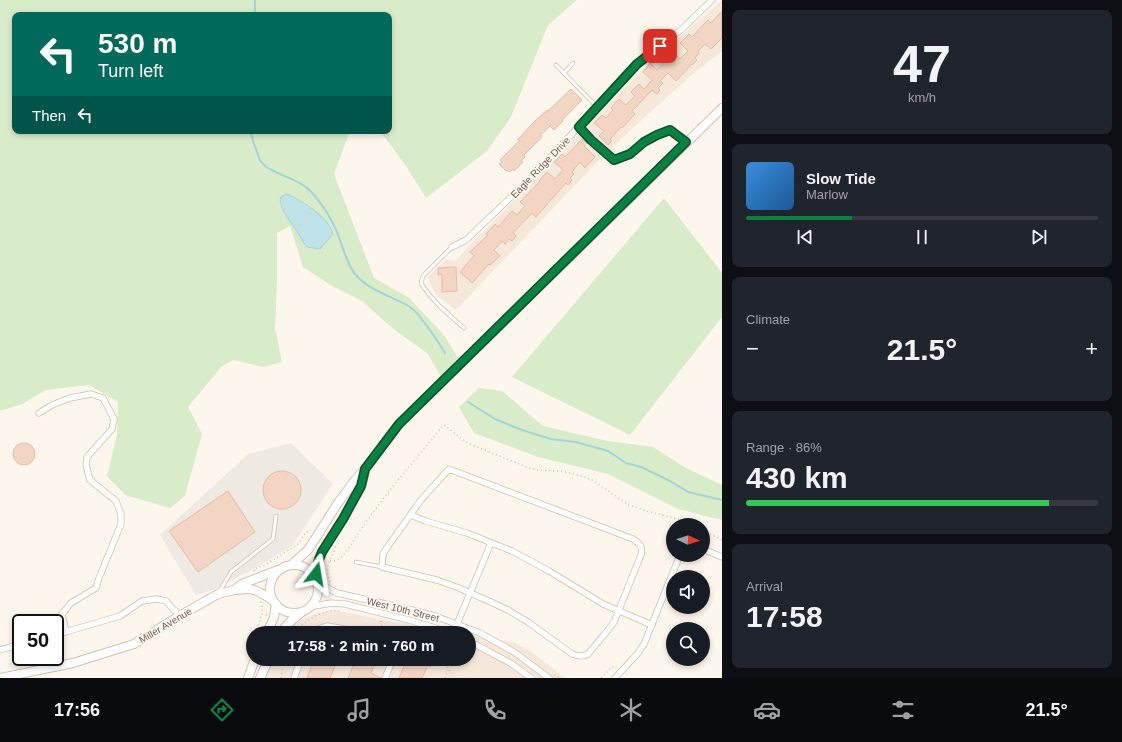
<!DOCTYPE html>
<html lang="en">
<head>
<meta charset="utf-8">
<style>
  :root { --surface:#171b24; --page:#20242c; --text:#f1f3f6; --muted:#9ea1a6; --line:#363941; --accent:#0b8043 }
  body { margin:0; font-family:Arial,sans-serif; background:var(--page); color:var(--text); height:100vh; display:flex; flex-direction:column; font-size:15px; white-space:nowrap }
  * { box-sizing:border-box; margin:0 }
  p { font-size:13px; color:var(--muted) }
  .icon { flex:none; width:22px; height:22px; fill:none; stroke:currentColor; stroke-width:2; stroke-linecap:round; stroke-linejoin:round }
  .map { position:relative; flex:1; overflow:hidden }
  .sheet { display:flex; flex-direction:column; gap:10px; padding:10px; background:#0d0f14; width:400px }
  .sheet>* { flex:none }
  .hud { position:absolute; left:12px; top:12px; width:380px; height:122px; border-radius:8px; box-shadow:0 2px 6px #0003; background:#00695c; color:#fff; overflow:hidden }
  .needle { width:26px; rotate:93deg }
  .controls { position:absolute; left:666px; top:518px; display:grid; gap:8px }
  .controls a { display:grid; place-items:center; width:44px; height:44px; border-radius:50%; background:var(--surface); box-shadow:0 2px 6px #0003; font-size:20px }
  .speed { position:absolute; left:12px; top:614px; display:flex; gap:8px; font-size:20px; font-weight:700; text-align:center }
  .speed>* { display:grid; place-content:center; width:52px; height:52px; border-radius:50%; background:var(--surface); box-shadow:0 2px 6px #0003; line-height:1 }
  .speed .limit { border:2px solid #111; border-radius:6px; background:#fff; color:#111 }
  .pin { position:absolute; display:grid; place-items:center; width:34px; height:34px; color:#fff; margin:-17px; border-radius:8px; box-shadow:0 2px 6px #0006 }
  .me { position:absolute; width:44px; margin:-22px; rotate:14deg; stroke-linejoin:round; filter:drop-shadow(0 0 3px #0008) }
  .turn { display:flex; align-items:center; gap:14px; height:84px; padding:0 20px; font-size:18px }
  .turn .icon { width:52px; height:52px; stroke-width:2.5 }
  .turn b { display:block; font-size:28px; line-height:34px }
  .then { display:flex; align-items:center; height:38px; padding:0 20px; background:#0003; gap:8px; font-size:15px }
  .big { font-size:30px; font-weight:700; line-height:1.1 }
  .sheet .widget { flex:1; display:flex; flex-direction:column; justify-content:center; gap:6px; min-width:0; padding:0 14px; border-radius:8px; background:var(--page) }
  .sheet .dial { align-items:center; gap:0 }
  .dial b { font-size:52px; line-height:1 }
  .song { display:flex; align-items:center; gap:12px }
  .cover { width:48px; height:48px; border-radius:6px; background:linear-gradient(135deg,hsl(210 70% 55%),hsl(210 70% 35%)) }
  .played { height:4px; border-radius:2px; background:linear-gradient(90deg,var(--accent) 30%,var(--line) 30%) }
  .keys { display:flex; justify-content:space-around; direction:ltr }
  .heat { display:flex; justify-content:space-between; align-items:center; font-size:22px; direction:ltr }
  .charge { height:6px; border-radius:3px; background:linear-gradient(90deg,#34c759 86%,var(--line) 0) }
  .trip { position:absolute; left:246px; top:626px; width:230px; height:40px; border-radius:20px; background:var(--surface); box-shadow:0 2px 6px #0003; font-weight:700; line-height:40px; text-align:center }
  .dock { display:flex; height:64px; justify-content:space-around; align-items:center; background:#090b0e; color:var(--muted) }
  .dock .icon { width:28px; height:28px }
  .dock .current { color:var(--accent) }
  .dock b { font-size:18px; color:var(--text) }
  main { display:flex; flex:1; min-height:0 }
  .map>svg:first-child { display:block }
  .residential { fill:#f5e8da }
  .industrial { fill:#efe9e4 }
  .green { fill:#d8ecc9 }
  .water { fill:#bfe3e8; stroke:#a5d3da }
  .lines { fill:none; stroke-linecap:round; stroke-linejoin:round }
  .stream { stroke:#a5d3da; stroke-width:2 }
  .building { fill:#f3d5c3; stroke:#e6bba3 }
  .lane-casing { stroke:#d1beb0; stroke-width:4.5 }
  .street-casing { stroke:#d1beb0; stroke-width:7 }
  .secondary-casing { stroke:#d6c0b0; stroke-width:10 }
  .path { stroke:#d9b8a5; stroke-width:1.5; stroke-dasharray:1 3; stroke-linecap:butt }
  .lane { stroke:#fff; stroke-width:3 }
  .street { stroke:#fff; stroke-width:5.5 }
  .secondary { stroke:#fff; stroke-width:8 }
  .route-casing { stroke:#07532c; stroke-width:10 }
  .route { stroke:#0b8043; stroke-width:7 }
  .labels { text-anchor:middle; stroke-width:3.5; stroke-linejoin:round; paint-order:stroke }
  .street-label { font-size:10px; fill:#7a5c4d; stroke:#fffaf3 }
</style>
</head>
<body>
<main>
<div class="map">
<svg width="722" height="678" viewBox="0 0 722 678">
  <rect width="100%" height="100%" fill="#fdf6ec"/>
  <g class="residential">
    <path d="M722 0V51L693 74 648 114 600 159 456 310 437 296 431 286 428 277 446 259 454 261 459 258 467 248 640 72Z"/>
    <path d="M332 610 407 624 460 633H283L288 625 307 617Z"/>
    <path d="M469 635 513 642 533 653 565 678H257L268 659H469Z"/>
  </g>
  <path class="industrial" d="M291 443 333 484 292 546 264 563 218 588 196 595 160 535 248 454Z"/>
  <g class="green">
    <path d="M0 0H577L548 25 511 117 487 151 426 198 406 166 380 131H389V15H15V131H350L334 174 374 278 408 297 445 336 458 358 441 377 428 354 391 327 362 301 332 286 303 267 290 226 277 233V281L275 329 282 362 263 367 233 360 222 366 188 407 202 434 185 496 170 508 125 495 107 476 117 435 118 402 89 385 46 390 22 404 0 411Z"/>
    <path d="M664 198 722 273V317L630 435 512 377Z"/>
    <path d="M479 388 502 391 543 426 608 441 653 447 686 468 722 485V520L678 509 608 474 538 457 474 433 459 407Z"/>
  </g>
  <path class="water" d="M287 194C301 200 330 218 333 234L320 249 307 247C303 242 301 238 298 233 291 222 281 212 280 199L282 196Z"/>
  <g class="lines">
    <g class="stream">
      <path d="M255 15V0"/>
      <path d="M250 131C252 138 257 153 260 160 270 176 299 176 313 194 321 203 331 218 336 230 342 243 346 263 355 274 369 291 392 296 410 307 420 314 438 341 445 353"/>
      <path d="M468 402 495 419 522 430 551 439 576 442 608 451 626 463 641 467 670 481 688 492 722 500"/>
    </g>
  </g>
  <g class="building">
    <path d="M722 11V38L711 49 705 44 698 51 699 53 695 58 697 60 692 65V64L676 81 668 73 660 81 663 83 658 88 660 90 657 94 652 90 632 111 635 114 622 128 621 127 610 139 612 141 608 145 599 136 604 131 594 123 602 115 606 118 613 110 611 108 619 99 626 105 635 96 631 92 639 84 644 89 652 80 643 72 650 63 657 70 673 52 680 59 688 51 680 43 689 34 692 37 708 20 711 23Z"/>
    <path d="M571 89 582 100 562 120 563 121 554 130 550 126 541 135 542 137 524 155 525 157 521 161 523 162 514 171 513 169 509 172 507 170 506 171 499 164 502 162 500 160 519 141 518 139 536 120 547 110 548 111Z"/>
    <path d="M582 139 587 143 584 146 595 157 585 168 580 162 572 172 574 174 570 178 572 180 568 185 566 183 536 217 532 213 513 233 516 236 512 241 509 239 505 244 502 241 494 250 500 256 490 265 489 264 472 283 460 272 474 256 470 252 488 235 486 234 495 224 498 227 512 211 517 215 525 206 520 202 540 181H539L547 172 555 179 563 170 554 162 562 154 565 157Z"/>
    <path d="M456 267 457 291 442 292V274L438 275V268Z"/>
    <circle cx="24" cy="454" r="11"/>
    <circle cx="282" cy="490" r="19"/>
    <path d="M228 491 255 532 198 572 169 531Z"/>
    <path d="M314 659H338L330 678H307Z"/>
    <path d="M356 659H377L371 673 381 678H348Z"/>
    <path d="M407 659H433L430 667 428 665 422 678H399Z"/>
  </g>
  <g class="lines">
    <g class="lane-casing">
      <g id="lane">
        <path d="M556 65 597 107"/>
        <path d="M564 73 573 63"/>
        <path d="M579 127 591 140 614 160 630 154 644 142 657 135 670 130 686 142"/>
        <path d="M452 247 423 276 421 283C432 301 448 314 464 328"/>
        <path d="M356 562 382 567"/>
        <path d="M219 592 231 572 273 539 276 516"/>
      </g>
    </g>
    <g class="street-casing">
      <g id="street">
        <path d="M452 247 466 240 531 178 637 64 682 29 712 0"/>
        <path d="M39 413 52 405 70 398 91 394 103 398 114 419 112 429 87 457 86 465 90 480 116 501 121 514V524L99 578 96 588 71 603 62 614 66 632"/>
        <path d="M449 469 633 539C640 544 643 546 641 555L614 622 608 630 588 654C582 657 578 656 572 654L528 622 508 610 491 602 459 588 437 580 382 567 383 554 386 549 421 500Z"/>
        <path d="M411 515 425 521 467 533 512 551 549 571 603 604 652 625"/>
        <path d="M703 549 722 557"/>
        <path d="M317 582 337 593 412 610 435 616 480 633 514 652 549 678"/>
        <path d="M309 607 331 603 345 604 409 620 452 633"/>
        <path d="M314 633 318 629 327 626 368 633"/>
        <path d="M452 633 457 624 491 543"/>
        <path d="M55 635 120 616 142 601 157 599 166 601 173 609 181 615"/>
        <path d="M469 641 512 664 531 678"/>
        <path d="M0 650 21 644"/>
        <path d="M294 678 301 659"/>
        <path d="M385 678 393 659"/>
        <path d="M615 678 638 653 644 644 680 555"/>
      </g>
    </g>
    <g class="secondary-casing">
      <g id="secondary">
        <path d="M291 565 308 550 338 503 355 480 365 469 399 424 722 108"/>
        <circle cx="294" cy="589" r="24"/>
        <path d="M316 578 319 559 322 552 343 519 361 487 365 471"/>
        <path d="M234 590 242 584 278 570"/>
        <path d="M267 633 274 617 276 604"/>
        <path d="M281 633C286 624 294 618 302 612"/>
        <path d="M0 678 73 663 134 644 181 615 218 594 234 590 250 589 257 591 273 600"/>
        <path d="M248 678 255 659"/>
        <path d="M260 678 269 659"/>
      </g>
    </g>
    <g class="path">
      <path d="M703 530 722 540"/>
      <path d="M330 561C341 562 346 551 352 543 379 501 412 463 444 425L466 442 477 447 529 468 538 470 561 471 582 476 592 480 629 505 647 511 677 519 692 525"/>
      <path d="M254 571V569L265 565 278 557 298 544 306 532 311 531"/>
      <path d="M330 582C323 569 332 556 337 544"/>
      <path d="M261 602 262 605V614L267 615"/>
      <path d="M381 621V625L385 628"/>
      <path d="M256 633 262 614"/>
      <path d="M293 633C302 623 316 614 329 611 334 610 338 611 342 611"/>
      <path d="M251 653 253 645"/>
      <path d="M446 659C446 666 447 669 453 673"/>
      <path d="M554 675 561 678"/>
      <path d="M281 678 284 659"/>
      <path d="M445 678 448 670"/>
      <path d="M601 678 612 667H617"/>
    </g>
    <use href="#lane" class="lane"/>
    <use href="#street" class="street"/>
    <use href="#secondary" class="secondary"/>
  </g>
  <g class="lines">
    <g class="route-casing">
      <path id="route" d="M316 574 318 562 322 552 343 519 361 486 365 469 399 424 686 142 670 130 657 135 644 142 630 154 614 160 591 140 579 127 637 64 660 46"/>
    </g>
    <use href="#route" class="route"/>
  </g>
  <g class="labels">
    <g class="street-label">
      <text transform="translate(540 167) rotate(-46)" y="4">Eagle Ridge Drive</text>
      <text transform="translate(403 609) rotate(14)" y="4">West 10th Street</text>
      <text transform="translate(165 625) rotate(-31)" y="4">Miller Avenue</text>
    </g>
  </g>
</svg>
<div class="controls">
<a><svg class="needle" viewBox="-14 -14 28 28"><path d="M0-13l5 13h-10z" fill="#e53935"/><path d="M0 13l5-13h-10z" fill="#9ea1a6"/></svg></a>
<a><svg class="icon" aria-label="sound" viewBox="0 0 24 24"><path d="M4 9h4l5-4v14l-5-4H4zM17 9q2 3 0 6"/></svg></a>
<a><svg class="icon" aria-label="search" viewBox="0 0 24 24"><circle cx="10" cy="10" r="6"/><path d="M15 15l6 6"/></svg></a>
</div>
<div class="speed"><div class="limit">50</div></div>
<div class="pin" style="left:660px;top:46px;background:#d93025"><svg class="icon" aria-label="arrive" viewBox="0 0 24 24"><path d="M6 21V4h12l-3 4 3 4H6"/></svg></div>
<svg class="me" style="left:316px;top:574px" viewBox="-20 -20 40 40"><path d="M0-17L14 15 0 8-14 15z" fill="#0b8043" stroke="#fff" stroke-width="4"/></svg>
<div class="trip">17:58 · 2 min · 760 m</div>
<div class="hud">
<div class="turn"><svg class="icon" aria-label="left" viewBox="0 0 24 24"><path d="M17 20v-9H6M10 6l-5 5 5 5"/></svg><div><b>530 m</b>Turn left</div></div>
<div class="then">Then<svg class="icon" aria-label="left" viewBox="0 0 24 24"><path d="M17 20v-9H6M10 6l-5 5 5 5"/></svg></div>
</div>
</div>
<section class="sheet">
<div class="widget dial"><b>47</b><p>km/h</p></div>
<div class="widget">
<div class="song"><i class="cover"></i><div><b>Slow Tide</b><p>Marlow</p></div></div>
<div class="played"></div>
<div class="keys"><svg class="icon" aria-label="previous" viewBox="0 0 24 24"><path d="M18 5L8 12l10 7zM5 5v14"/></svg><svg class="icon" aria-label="pause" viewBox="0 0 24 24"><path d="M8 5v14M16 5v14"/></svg><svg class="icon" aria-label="next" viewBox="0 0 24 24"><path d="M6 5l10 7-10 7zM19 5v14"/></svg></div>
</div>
<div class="widget"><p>Climate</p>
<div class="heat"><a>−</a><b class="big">21.5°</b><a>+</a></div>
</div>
<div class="widget"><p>Range · 86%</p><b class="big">430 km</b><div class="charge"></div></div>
<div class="widget"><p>Arrival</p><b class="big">17:58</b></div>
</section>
</main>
<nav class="dock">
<b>17:56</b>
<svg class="icon current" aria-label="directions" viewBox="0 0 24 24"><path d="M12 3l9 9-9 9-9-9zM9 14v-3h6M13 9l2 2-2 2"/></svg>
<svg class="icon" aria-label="music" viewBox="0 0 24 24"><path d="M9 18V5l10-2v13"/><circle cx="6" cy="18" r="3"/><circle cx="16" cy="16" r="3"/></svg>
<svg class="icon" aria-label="phone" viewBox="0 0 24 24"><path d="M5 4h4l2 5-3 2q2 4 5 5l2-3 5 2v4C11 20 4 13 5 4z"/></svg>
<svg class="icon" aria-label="climate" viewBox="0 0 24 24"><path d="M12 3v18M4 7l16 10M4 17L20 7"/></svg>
<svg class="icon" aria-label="car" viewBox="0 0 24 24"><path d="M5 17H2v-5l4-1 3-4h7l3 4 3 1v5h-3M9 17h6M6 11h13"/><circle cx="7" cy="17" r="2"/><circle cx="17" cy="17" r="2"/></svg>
<svg class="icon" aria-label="filters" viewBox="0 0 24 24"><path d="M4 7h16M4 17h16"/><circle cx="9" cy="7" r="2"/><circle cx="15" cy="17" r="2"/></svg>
<b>21.5°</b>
</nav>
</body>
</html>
